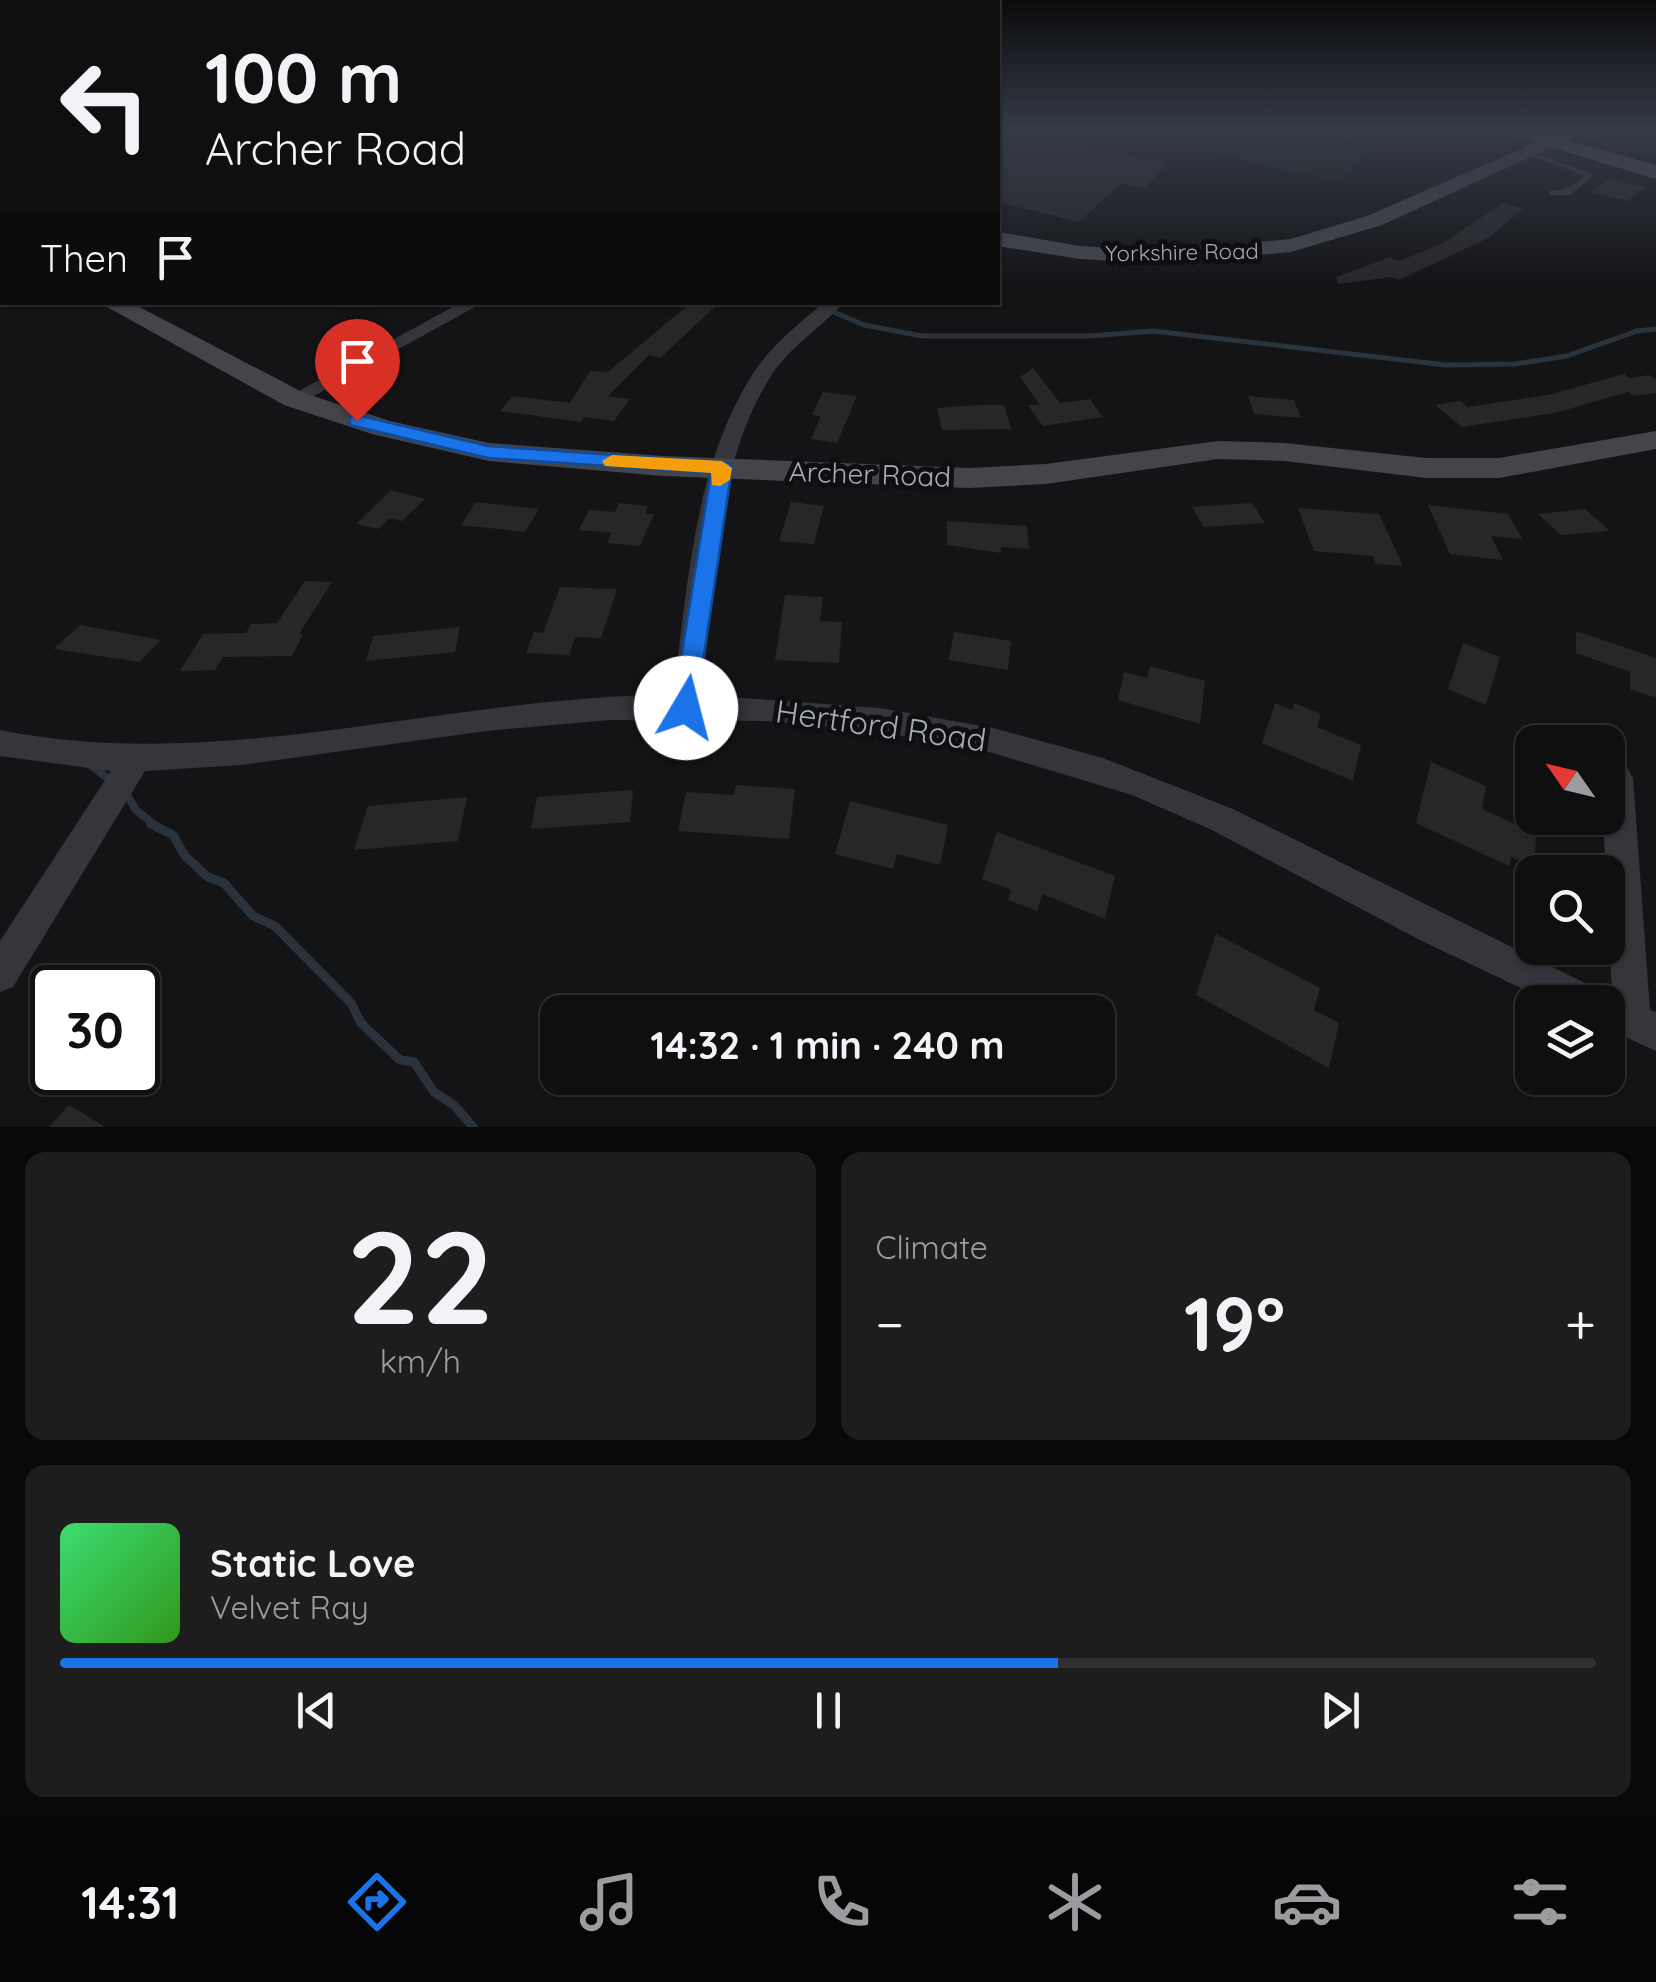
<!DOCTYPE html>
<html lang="en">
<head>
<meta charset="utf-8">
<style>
  :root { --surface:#0f0f10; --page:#1d1d1e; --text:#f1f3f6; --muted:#9b9c9f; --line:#2f2f30; --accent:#1a73e8 }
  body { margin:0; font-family:Quicksand,sans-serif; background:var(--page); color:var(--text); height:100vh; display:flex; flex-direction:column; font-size:38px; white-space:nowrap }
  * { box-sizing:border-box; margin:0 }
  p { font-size:32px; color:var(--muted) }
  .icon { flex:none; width:55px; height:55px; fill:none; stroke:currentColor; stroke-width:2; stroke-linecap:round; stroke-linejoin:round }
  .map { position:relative; height:1127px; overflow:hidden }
  .panel { display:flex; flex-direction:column; gap:25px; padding:25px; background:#080809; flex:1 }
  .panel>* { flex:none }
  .guide { position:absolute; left:0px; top:0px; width:1000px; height:305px; box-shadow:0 2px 8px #0004,0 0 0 2px var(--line); background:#0f0f10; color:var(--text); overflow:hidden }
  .needle { width:65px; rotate:304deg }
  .controls { position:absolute; left:1515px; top:725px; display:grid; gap:20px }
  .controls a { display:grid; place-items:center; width:110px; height:110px; border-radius:20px; background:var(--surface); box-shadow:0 2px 8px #0004,0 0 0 2px var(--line); font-size:50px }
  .speed { position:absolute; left:30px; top:965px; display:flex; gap:20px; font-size:50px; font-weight:700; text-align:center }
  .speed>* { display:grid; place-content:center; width:130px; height:130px; border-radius:50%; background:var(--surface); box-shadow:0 2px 8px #0004,0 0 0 2px var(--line); line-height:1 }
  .speed .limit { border:5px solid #111; border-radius:15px; background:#fff; color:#111 }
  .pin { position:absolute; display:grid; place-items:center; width:85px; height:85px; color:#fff; margin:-102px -42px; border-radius:50% 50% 50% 0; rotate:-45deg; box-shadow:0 0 10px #0007 }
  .pin .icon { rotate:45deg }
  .me { position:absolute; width:110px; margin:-55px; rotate:8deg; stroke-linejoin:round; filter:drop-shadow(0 0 8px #0008) }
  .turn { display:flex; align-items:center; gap:35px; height:210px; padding:0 40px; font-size:45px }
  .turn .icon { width:130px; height:130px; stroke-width:2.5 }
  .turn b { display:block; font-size:70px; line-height:85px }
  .then { display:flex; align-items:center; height:95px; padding:0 40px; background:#0003; gap:20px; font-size:38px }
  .big { font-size:75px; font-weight:700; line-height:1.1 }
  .panel .widget { flex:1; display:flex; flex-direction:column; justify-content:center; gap:15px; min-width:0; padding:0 35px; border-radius:20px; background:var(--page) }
  .panel .dial { align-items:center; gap:0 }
  .dial b { font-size:130px; line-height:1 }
  .song { display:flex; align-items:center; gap:30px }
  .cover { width:120px; height:120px; border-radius:15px; background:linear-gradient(135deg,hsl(140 70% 55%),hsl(110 70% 35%)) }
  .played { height:10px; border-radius:5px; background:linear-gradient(90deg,var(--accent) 65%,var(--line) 65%) }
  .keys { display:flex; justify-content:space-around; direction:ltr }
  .heat { display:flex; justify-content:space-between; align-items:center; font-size:55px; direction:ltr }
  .panel .tiles { flex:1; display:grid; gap:25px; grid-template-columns:1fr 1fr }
  .widget:last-child { grid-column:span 2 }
  .trip { position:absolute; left:540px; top:995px; width:575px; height:100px; border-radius:20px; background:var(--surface); box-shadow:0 2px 8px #0004,0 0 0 2px var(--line); font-weight:700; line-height:100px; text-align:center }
  .dock { display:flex; height:160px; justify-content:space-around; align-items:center; background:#060606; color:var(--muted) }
  .dock .icon { width:70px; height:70px }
  .dock .current { color:var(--accent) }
  .dock b { font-size:45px; color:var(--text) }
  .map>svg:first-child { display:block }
  .green { fill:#1a211b }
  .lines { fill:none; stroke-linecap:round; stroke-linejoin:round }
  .stream-far2 { stroke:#2a333b; stroke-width:5 }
  .stream-far1 { stroke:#2a333b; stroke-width:8 }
  .stream { stroke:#2a333b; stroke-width:9 }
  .building { fill:#27272a }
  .lane { fill:#35363b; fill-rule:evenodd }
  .street { fill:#35363b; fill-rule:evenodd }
  .secondary { fill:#43454b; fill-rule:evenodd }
  .primary { fill:#51535a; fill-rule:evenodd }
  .route { fill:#1a73e8; stroke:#114b97; stroke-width:2.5 }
  .slow { fill:#f59e0b }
  .labels { text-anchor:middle; stroke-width:10; stroke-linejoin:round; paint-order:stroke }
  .far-street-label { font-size:22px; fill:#a5abb7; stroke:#0f0f11 }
  .street-label { font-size:28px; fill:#a5abb7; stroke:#0f0f11 }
  .near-street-label { font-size:32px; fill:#a5abb7; stroke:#0f0f11 }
</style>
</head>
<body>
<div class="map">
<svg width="1656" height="1127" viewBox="0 0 1656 1127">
  <rect width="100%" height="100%" fill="#141416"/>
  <g class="green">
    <path d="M1202 128H1271L1369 149 1341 182 1180 146Z"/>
    <path d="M1280 128H1385L1370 147Z"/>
    <path d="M1596 128H1656V157L1579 137Z"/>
  </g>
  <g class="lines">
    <path class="stream-far2" d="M810 302 864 325 922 336H1090L1153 331 1446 365 1515 364 1567 356 1637 331 1656 329"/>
    <g class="stream-far1">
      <path d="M92 766 114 783"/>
      <path d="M124 790 136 810 156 826"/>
    </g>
    <path class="stream" d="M151 824 173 835 185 856 208 877 224 883 253 916 275 926 351 1003 361 1023 400 1060 414 1062 434 1092 454 1105 473 1127"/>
  </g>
  <g class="building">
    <path d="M998 128H1076L1061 141 1168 164 1144 188 1121 183 1079 222 998 202Z"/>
    <path d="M1608 178 1644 187 1628 201 1592 192Z"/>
    <path d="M1503 203 1523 209 1488 238 1399 280 1392 277 1338 284 1336 277 1390 257 1399 261 1443 243Z"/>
    <path d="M692 302H720L660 358 649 355 608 396 630 399 614 421 584 417 581 422 500 411 513 396 570 403 590 371 608 372Z"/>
    <path d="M1033 368 1060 403 1090 399 1103 417 1043 426 1028 405H1040L1020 377Z"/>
    <path d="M1624 374 1630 378 1649 375 1656 379V393L1634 396 1628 392 1555 413 1462 427 1435 405 1460 401 1467 407 1548 395Z"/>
    <path d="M823 392 857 396 837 443 811 439 821 416 812 415Z"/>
    <path d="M1248 396 1294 400 1301 418 1254 414Z"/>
    <path d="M979 405H1004L1011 429 942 430 937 408Z"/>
    <path d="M391 490 425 499 402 521 390 518 378 529 356 524Z"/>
    <path d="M476 502 539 509 525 532 461 525Z"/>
    <path d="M791 502 824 506 814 544 779 541Z"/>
    <path d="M619 503 648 506 645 514H654L640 546 607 543 612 533 579 530 589 510 615 512Z"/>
    <path d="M1252 503 1265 523 1204 527 1192 507Z"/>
    <path d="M1428 505 1508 514 1522 539 1491 536 1503 560 1450 554Z"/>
    <path d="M1298 508 1379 514 1403 566 1376 564 1373 556 1314 551Z"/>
    <path d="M1585 509 1610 531 1561 535 1538 514Z"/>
    <path d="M947 521 1027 526 1029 549 1001 547V553L947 545Z"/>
    <path d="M305 581 332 582 299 634H303L292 656 223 657 215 670 180 671 203 634 246 633 251 624 277 623Z"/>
    <path d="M560 587 617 589 601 638 575 637 569 655 526 653 534 632 543 633Z"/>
    <path d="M785 595 823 597 820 621 842 622 839 663 775 660Z"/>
    <path d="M80 625 161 640 139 662 54 649Z"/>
    <path d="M460 627 455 652 366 661 373 636Z"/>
    <path d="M1576 631 1656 658V698L1630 689V672L1576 653Z"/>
    <path d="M954 632 1011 641 1008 670 949 660Z"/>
    <path d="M1463 643 1500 657 1486 705 1448 689Z"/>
    <path d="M1150 666 1205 681 1200 724 1118 700 1124 672 1147 678Z"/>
    <path d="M1275 703 1292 710 1294 703 1321 714 1317 727 1361 745 1353 781 1262 743Z"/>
    <path d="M1431 762 1486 786 1482 809 1537 834 1533 867 1511 857 1509 866 1416 823Z"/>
    <path d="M736 785 795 789 789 839 678 831 686 792 734 795Z"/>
    <path d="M633 790 630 822 531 829 537 797Z"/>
    <path d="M467 797 458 841 354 850 368 806Z"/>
    <path d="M850 801 948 825 940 865 897 854 893 869 835 854Z"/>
    <path d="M997 832 1115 876 1105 919 1042 894 1037 911 1008 900 1011 890 982 879Z"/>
    <path d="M1216 934 1320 988 1314 1010 1339 1023 1329 1068 1196 995Z"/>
    <path d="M69 1105 105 1127H49Z"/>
  </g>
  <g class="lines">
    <path class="lane" d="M1532 152 1592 174 1594 175 1570 195H1549V191C1569 189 1569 188 1585 176L1530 155V153Z"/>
    <g class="street">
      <path d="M462 302H484L301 403 294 405 284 399Z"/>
      <path d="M825 302H844C822 327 792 345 773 373 713 464 714 591 702 695L880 708 993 728 1103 758 1233 809 1605 993H1612L1603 818H1608V768L1617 765 1628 769 1633 778 1650 1010 1656 1012V1051L1608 1029V1002H1550L1420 940 1210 829 1132 795 993 753 880 732 766 721 610 720 486 731 241 765 145 771 13 987 0 992V941L111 771 0 756V730C223 775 449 695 673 695 688 588 693 466 754 372 772 345 799 323 825 302Z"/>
    </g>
    <g class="secondary">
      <path d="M1569 128H1594L1382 225 1291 252 1164 264 1080 259 998 246V232L1080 246 1164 251 1291 239 1367 216Z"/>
      <path d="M0 240 2 241V255L0 254Z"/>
      <path d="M98 302H130L304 393 390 421 489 443 663 456 969 468 1046 464 1218 441 1285 443 1426 458H1499L1656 431V449L1499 478H1426L1285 461 1218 459 1046 484 969 488 663 476 489 461 372 434 284 405Z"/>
    </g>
    <path class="primary" d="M1488 128H1523L1656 165V179Z"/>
  </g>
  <linearGradient id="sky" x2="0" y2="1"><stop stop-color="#0b0b0c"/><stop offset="0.45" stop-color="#343a47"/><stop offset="1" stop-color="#343a47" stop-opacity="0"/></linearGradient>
  <rect width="1656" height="286" fill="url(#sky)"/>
  <path class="route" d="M357 415 488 446 729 463 732 468 695 715 686 718 676 715 673 708 711 473 488 458 350 425V417Z"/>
  <path class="slow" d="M612 455 722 461 732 468 730 480 720 486 712 485 711 473 605 466 602 461Z"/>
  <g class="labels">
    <g class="far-street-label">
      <text transform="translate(1182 252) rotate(-1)" y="8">Yorkshire Road</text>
    </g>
    <g class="street-label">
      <text transform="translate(870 474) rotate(2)" y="10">Archer Road</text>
    </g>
    <g class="near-street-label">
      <text transform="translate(881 726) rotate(8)" y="11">Hertford Road</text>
    </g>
  </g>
</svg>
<div class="controls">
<a><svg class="needle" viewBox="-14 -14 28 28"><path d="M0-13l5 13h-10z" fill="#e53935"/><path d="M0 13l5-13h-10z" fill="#9b9c9f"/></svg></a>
<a><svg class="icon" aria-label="search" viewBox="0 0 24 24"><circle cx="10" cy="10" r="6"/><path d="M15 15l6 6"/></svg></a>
<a><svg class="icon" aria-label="layers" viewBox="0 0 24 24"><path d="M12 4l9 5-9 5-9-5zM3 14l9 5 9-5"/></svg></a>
</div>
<div class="speed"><div class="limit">30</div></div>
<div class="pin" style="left:357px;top:421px;background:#d93025"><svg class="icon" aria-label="arrive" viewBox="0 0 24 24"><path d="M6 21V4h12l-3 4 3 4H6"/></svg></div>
<svg class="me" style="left:686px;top:708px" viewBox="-20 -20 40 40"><circle r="19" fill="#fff"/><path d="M0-13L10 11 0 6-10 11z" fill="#1a73e8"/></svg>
<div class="trip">14:32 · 1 min · 240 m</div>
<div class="guide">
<div class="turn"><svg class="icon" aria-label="left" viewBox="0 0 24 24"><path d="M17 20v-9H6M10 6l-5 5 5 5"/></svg><div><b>100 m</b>Archer Road</div></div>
<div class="then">Then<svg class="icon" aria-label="arrive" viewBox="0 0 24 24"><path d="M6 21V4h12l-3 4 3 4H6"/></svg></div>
</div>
</div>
<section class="panel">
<div class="tiles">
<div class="widget dial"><b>22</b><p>km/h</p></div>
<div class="widget"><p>Climate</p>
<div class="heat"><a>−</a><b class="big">19°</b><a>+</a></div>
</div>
<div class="widget">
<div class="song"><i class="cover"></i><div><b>Static Love</b><p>Velvet Ray</p></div></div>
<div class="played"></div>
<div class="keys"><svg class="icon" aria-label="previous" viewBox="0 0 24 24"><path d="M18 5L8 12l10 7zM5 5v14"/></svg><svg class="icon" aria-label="pause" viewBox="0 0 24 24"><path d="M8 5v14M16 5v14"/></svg><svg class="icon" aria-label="next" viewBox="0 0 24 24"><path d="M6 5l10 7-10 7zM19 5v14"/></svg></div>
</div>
</div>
</section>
<nav class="dock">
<b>14:31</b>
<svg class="icon current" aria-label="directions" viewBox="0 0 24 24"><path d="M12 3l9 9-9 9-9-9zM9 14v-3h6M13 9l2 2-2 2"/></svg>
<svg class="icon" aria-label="music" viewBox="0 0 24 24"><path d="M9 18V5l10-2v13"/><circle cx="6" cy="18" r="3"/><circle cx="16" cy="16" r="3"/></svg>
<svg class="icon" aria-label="phone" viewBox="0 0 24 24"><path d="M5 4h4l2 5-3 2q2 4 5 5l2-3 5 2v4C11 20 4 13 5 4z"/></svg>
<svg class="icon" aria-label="climate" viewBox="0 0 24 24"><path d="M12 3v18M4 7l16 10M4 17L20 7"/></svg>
<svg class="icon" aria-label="car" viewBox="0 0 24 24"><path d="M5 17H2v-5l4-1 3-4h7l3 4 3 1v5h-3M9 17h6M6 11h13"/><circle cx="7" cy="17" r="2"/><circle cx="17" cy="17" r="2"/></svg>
<svg class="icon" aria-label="filters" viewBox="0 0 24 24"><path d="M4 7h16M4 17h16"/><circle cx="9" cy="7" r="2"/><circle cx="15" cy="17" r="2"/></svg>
</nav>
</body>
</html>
